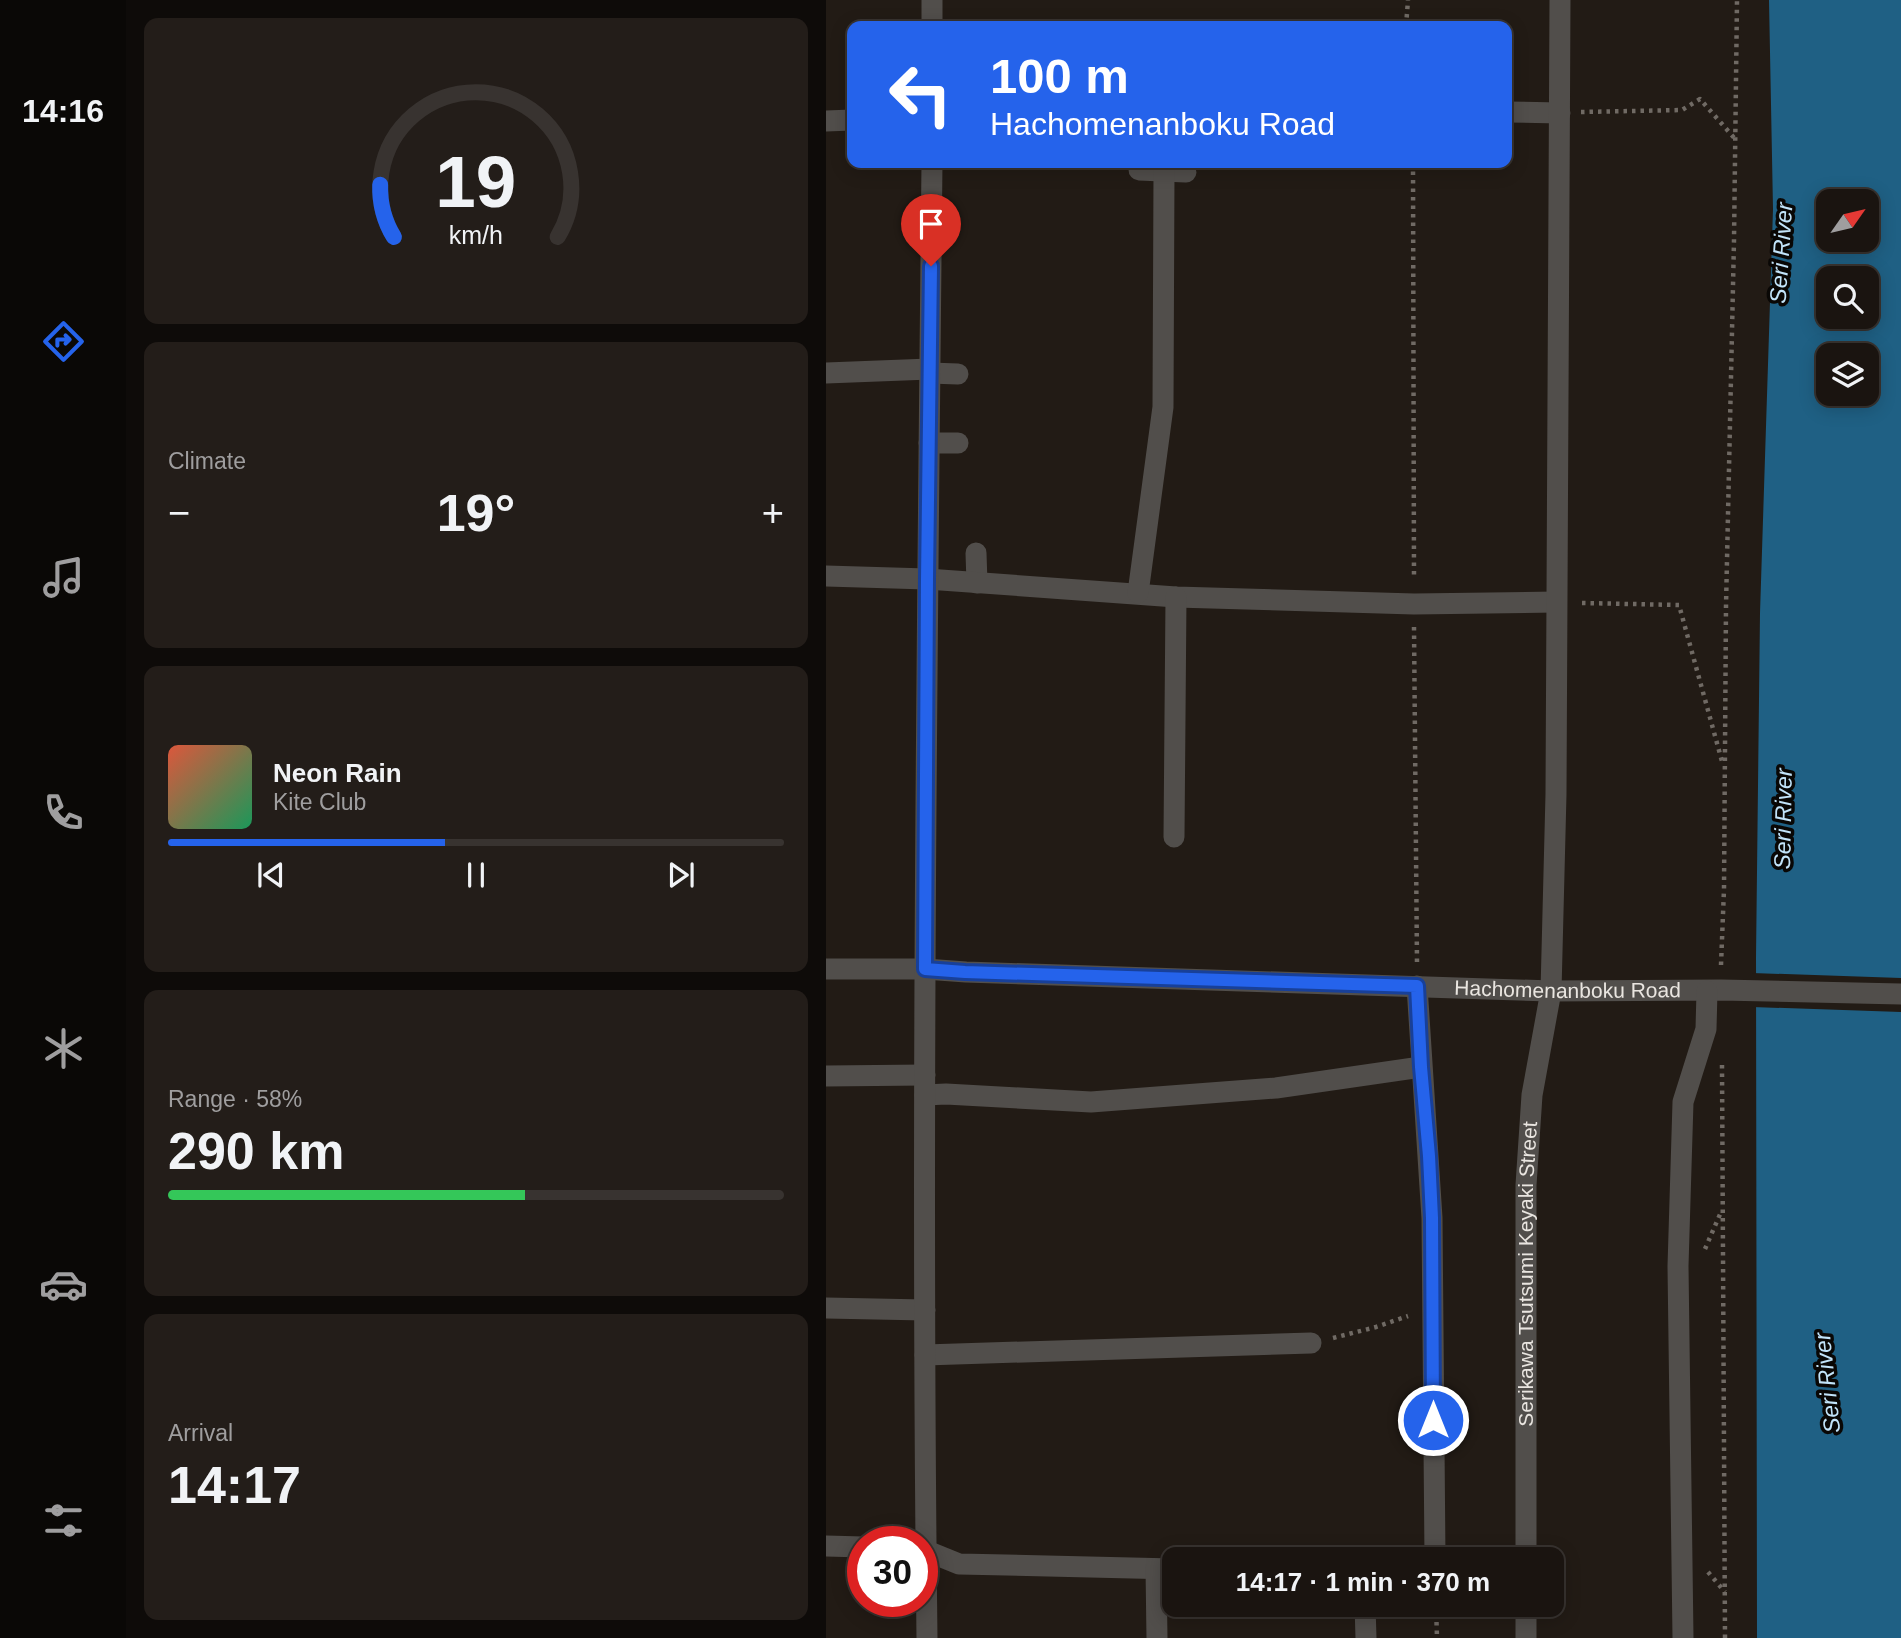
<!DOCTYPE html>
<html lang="en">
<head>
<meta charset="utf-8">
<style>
  :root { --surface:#1a1410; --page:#231d19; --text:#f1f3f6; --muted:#9f9e9f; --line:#383330; --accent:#2563eb }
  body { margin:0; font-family:Arial,sans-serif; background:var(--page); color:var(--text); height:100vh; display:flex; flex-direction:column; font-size:26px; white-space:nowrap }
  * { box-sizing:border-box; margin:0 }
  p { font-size:23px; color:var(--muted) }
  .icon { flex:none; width:38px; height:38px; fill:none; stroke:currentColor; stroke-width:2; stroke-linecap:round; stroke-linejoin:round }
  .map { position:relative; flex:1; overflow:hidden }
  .drawer { display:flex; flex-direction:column; gap:18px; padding:18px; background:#0e0b09; width:700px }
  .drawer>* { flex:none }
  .hud { position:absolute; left:21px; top:21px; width:665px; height:147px; border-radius:14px; box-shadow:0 4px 18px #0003,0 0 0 2px var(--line); background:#2563eb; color:#fff; overflow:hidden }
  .needle { width:46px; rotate:56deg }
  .controls { position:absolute; left:990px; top:189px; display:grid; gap:14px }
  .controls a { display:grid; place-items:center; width:63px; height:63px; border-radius:14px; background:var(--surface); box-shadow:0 4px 18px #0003,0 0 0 2px var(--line); font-size:35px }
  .speed { position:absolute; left:21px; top:1526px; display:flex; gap:14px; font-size:35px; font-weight:700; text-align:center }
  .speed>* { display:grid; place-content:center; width:91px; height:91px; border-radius:50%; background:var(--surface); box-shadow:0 4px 18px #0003,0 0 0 2px var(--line); line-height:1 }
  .speed .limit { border:10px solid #d22; background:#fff; color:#111 }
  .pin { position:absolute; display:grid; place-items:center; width:60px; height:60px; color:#fff; margin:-72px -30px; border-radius:50% 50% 50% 0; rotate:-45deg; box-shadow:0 0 7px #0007 }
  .pin .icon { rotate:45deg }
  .me { position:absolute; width:77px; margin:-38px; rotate:0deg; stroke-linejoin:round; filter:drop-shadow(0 0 5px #0008) }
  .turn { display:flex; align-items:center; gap:24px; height:147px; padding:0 28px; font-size:32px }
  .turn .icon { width:91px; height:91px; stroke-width:2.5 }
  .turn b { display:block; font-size:49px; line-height:60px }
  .big { font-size:52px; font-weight:800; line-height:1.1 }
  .drawer .card { flex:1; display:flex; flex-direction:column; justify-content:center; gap:10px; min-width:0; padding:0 24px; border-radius:14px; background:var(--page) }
  .drawer .dial { align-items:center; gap:0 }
  .dial svg { height:182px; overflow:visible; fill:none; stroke:var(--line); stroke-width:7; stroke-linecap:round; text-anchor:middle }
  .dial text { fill:var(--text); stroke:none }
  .song { display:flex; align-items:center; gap:21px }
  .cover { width:84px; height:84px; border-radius:10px; background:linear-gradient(135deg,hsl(10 70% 55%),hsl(150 70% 35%)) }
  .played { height:7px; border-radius:4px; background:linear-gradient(90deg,var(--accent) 45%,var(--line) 45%) }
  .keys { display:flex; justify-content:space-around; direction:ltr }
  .heat { display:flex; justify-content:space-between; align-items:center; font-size:38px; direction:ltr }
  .charge { height:10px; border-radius:5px; background:linear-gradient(90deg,#34c759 58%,var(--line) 0) }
  .trip { position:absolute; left:336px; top:1547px; width:402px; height:70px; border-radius:14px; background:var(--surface); box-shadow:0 4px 18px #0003,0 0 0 2px var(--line); font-weight:800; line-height:70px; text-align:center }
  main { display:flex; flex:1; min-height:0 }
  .dock { display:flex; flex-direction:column; width:126px; justify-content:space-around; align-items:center; background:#0a0806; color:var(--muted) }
  .dock .icon { width:49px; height:49px }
  .dock .active { color:var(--accent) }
  .dock b { font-size:32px; color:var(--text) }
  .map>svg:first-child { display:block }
  .water { fill:#1f6084; fill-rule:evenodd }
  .pier { fill:#221b15 }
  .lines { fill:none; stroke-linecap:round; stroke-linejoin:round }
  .path { stroke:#706a64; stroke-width:4.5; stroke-dasharray:3.5 5; stroke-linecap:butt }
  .minor { stroke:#514e4b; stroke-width:21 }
  .route-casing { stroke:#184099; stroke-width:18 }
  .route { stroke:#2563eb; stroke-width:12 }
  .labels { text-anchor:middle; stroke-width:7; stroke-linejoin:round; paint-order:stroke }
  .street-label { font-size:21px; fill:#e9e5e0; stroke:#090705 }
  .water-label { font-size:23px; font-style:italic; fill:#c2e4fa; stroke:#090705 }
</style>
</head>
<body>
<main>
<nav class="dock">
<b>14:16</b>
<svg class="icon active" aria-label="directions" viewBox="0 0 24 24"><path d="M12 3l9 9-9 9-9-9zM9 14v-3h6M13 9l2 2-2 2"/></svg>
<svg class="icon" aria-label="music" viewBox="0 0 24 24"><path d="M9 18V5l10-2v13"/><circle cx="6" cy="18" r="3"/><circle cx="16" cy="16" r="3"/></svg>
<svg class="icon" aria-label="phone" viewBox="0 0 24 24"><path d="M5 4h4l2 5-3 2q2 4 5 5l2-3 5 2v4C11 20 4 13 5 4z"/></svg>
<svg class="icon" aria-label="climate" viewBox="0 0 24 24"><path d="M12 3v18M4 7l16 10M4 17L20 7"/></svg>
<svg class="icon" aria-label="car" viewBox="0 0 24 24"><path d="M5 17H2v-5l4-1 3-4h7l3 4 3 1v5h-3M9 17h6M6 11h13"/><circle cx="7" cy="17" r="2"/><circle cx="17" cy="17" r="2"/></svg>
<svg class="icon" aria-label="filters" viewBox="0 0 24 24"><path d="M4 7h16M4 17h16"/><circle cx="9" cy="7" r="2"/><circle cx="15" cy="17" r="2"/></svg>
</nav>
<section class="drawer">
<div class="card dial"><svg viewBox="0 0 100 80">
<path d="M14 69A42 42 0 1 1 86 69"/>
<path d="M14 69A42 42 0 0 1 8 46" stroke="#2563eb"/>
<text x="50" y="56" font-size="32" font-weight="700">19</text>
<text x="50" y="72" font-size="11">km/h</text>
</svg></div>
<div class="card"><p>Climate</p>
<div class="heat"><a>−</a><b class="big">19°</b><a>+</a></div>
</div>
<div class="card">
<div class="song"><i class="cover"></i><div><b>Neon Rain</b><p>Kite Club</p></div></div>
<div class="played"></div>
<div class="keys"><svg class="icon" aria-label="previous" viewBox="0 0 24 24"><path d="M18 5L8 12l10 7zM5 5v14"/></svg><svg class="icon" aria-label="pause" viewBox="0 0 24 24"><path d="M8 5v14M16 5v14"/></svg><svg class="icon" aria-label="next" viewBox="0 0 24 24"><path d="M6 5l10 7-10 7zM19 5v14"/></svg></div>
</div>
<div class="card"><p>Range · 58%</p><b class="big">290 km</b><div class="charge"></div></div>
<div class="card"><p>Arrival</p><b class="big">14:17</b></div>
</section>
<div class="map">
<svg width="1075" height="1638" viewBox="0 0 1075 1638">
  <rect width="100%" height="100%" fill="#221b15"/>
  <path class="water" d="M943 0H1075V1638H931L930 958 934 613 947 209ZM1003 201H1041V240H1003ZM1003 278H1041V317H1003ZM1003 355H1041V394H1003Z"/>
  <path class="pier" d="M926 973 1075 978V1012L926 1007Z"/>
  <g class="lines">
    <g class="path">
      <path d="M580 26 582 0"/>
      <path d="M755 112 856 110 874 99 910 140"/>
      <path d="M587 163 588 579"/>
      <path d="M756 603 853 605 897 765"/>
      <path d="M588 627 591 964"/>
      <path d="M895 965 898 889 900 606 908 240 911 0"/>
      <path d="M896 1065 899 1638"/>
      <path d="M879 1249 895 1212"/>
      <path d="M507 1338 550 1327 582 1316"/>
      <path d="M882 1572 899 1592"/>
      <path d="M610 1605 611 1638"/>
    </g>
    <g class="minor">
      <path d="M106 0V26"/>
      <path d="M681 112 734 113"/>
      <path d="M0 121 26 120"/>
      <path d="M313 170 360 172"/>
      <path d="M0 373 104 369"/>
      <path d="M104 373 132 374"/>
      <path d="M103 443H132"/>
      <path d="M150 553 151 583"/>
      <path d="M0 576 101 579 350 597 588 604 730 602"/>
      <path d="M312 593 337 407 338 172"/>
      <path d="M348 837 350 597"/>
      <path id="s1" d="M0 969H99L140 972 725 991 895 990 1075 994"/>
      <path d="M591 986 606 1218 609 1559"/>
      <path d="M0 1076 99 1075"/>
      <path d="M99 1095 120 1094 265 1102 450 1088 595 1067"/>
      <path d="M0 1308 99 1310"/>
      <path d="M99 1355 485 1343"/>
      <path d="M0 1546 37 1547"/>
      <path d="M96 1549 133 1564 348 1569"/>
      <path id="s2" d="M700 1559V1185L706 1095 725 991 730 794 734 0"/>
      <path d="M330 1569 331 1638"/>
      <path d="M539 1605 540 1638"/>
      <path d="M700 1605V1638"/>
      <path d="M101 1638C95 1146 101 654 106 163"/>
      <path d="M857 1638 852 1266 857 1102 880 1029 881 991"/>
    </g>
  </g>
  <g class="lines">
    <g class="route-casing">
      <path id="route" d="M105 266 101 579 99 969 139 972 591 986 595 1067 603 1156 606 1218 607 1420"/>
    </g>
    <use href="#route" class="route"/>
  </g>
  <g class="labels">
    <g class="street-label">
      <text dy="7" stroke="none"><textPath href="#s1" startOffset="742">Hachomenanboku Road</textPath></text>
      <text dy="7" stroke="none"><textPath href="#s2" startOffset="285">Serikawa Tsutsumi Keyaki Street</textPath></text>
    </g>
    <g class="water-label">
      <text transform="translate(955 253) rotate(-86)" y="8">Seri River</text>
      <text transform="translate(957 819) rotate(-89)" y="8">Seri River</text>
      <text transform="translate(1001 1383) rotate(-96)" y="8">Seri River</text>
    </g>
  </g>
</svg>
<div class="controls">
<a><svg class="needle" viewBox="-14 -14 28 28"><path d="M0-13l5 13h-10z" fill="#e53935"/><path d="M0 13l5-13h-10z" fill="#9f9e9f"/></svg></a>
<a><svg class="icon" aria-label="search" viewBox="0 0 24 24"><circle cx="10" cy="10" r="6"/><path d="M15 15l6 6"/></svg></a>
<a><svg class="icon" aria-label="layers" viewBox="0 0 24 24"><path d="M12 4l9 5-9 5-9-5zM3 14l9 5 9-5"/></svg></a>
</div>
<div class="speed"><div class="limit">30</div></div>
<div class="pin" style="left:105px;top:266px;background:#d93025"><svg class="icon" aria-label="arrive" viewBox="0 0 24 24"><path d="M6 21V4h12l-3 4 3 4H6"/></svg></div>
<svg class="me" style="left:607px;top:1420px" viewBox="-20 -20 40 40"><circle r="17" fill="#2563eb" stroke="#fff" stroke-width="3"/><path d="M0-11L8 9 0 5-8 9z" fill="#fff"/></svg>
<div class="trip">14:17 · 1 min · 370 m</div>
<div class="hud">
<div class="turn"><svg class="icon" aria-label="left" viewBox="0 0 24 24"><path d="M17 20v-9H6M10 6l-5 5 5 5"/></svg><div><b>100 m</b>Hachomenanboku Road</div></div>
</div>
</div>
</main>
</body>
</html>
